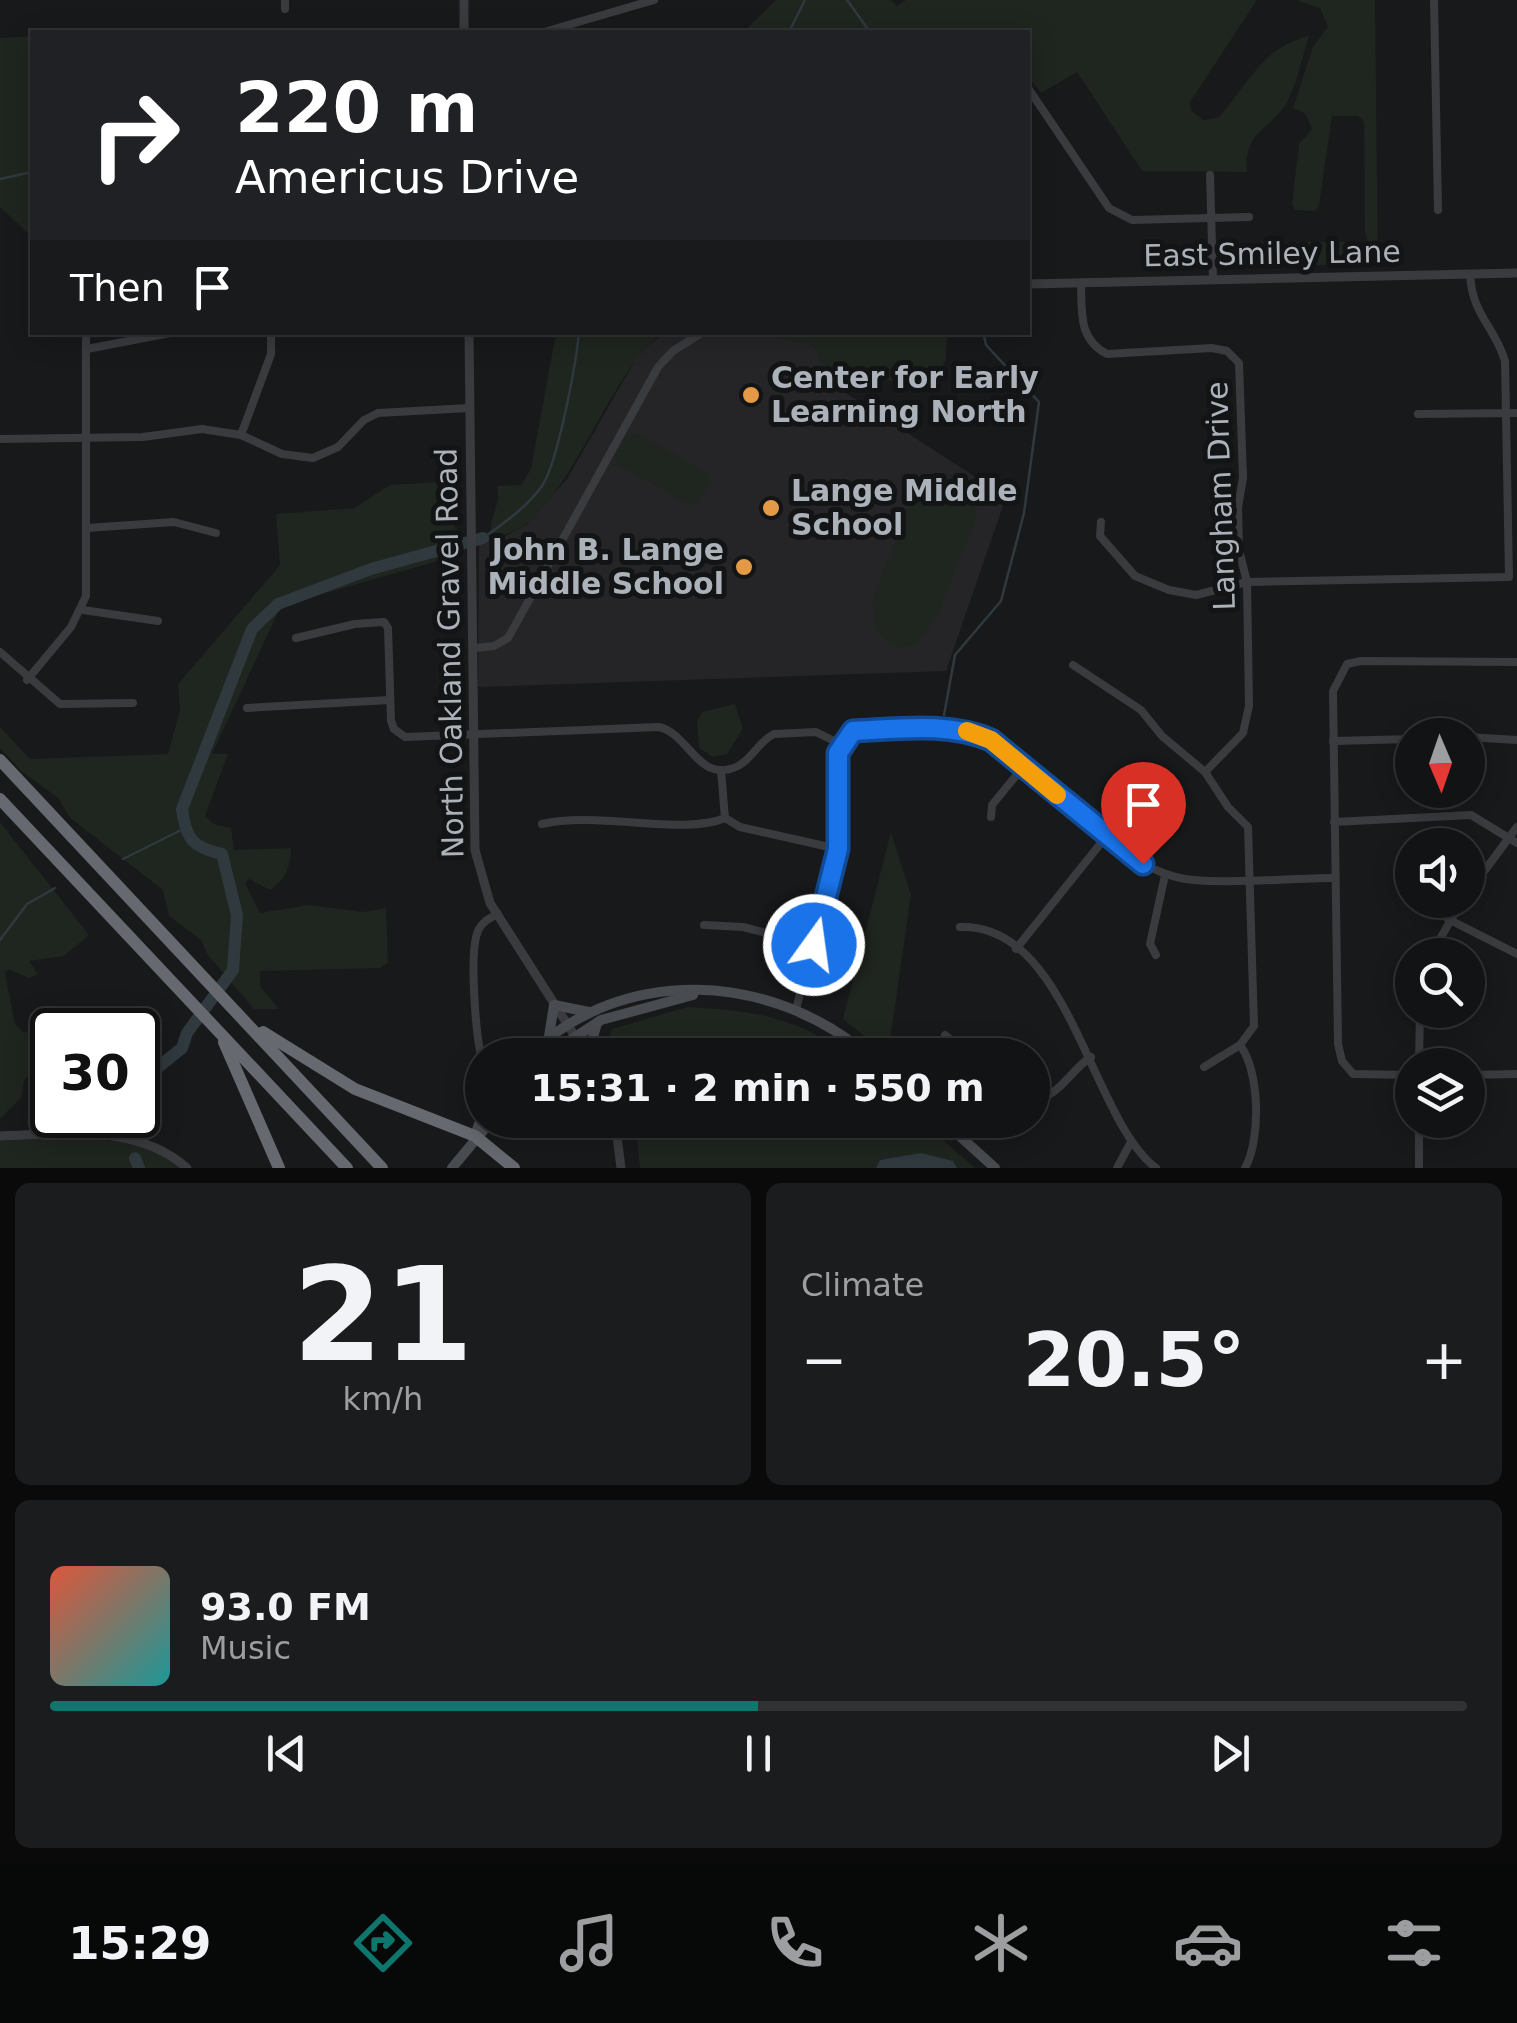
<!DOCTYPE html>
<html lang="en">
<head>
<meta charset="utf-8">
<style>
  :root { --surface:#121314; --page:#1b1c1d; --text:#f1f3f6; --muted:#9c9ea0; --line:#313234; --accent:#0f766e }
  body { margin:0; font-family:"DejaVu Sans",sans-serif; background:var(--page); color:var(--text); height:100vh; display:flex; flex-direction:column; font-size:38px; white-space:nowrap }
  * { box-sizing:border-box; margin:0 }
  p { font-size:32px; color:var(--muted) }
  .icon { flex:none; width:55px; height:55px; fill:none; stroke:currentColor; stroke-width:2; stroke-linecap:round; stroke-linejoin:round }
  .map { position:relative; height:1168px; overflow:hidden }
  .panel { display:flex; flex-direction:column; gap:15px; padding:15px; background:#0a0a0b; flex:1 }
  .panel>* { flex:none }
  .banner { position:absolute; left:30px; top:30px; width:1000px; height:305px; border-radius:0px; box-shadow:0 5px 25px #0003,0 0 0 2px var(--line); background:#202124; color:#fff; overflow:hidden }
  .needle { width:65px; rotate:178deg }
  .tools { position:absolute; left:1395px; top:718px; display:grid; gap:20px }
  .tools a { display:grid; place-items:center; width:90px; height:90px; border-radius:50%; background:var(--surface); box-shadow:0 5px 25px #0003,0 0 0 2px var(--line); font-size:50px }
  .speed { position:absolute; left:30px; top:1008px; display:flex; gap:20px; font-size:50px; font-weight:700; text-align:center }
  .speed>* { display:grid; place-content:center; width:130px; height:130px; border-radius:50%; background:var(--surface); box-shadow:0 5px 25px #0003,0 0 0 2px var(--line); line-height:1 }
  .speed .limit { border:5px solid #111; border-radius:15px; background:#fff; color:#111 }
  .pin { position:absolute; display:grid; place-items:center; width:85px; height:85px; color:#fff; margin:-102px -42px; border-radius:50% 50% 50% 0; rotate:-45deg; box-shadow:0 0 10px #0007 }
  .pin .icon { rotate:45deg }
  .me { position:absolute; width:110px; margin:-55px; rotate:14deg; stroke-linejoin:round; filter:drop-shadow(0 0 8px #0008) }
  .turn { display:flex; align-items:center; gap:35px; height:210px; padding:0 40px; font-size:45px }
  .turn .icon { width:130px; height:130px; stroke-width:2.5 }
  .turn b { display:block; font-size:70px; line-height:85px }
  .then { display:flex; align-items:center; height:95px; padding:0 40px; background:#0003; gap:20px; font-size:38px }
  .big { font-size:75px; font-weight:700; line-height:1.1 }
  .panel .widget { flex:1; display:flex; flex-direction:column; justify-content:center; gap:15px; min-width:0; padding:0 35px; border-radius:15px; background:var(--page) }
  .panel .dial { align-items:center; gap:0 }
  .dial b { font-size:130px; line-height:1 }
  .song { display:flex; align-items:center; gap:30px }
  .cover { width:120px; height:120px; border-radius:15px; background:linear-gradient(135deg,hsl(10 70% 55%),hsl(180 70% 35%)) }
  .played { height:10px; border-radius:5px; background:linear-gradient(90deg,var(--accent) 50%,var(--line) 50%) }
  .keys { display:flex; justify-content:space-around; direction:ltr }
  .heat { display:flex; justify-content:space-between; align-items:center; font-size:55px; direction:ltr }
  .panel .tiles { flex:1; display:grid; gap:15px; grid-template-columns:1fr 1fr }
  .widget:last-child { grid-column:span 2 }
  .trip { position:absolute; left:465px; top:1038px; width:585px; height:100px; border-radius:50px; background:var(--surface); box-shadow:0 5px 25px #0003,0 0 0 2px var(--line); font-weight:700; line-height:100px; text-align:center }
  .dock { display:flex; height:160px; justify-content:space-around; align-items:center; background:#070808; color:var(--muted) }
  .dock .icon { width:70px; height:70px }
  .dock .on { color:var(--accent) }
  .dock b { font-size:45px; color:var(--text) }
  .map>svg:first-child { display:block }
  .built { fill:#252527 }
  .green { fill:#1f251f }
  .water { fill:#2f393e }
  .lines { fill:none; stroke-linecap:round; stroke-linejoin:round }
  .stream { stroke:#2f393e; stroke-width:2.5 }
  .river { stroke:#2f393e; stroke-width:12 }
  .minor { stroke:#3a3b3f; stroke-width:8 }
  .tertiary { stroke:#3a3b3f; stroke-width:9 }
  .secondary { stroke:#484b4f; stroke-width:10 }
  .motorway { stroke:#666a70; stroke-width:12 }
  .route-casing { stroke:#114b97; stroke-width:25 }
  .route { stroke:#1a73e8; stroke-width:18 }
  .slow { stroke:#f59e0b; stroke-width:18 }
  .poi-dot { fill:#e49947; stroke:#131415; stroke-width:4 }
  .labels { text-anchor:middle; stroke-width:10; stroke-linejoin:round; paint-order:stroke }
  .street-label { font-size:30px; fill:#acb2b9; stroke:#131415 }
  .poi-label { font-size:30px; font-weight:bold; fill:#acb2b9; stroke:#131415; text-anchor:start }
</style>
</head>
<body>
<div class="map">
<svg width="1517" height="1168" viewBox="0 0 1517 1168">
  <rect width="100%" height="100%" fill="#18191a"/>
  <path class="built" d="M664 333H755L814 345 832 384 1006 497 946 671 478 687 479 538 504 537 526 525 567 479 640 352Z"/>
  <g class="green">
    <path d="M776 0H891L897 6 906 0H1257L1190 102 1191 110 1203 120 1219 117C1247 86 1263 46 1309 36 1302 57 1299 77 1289 98 1275 130 1243 127 1247 172L1142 171 1077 72 1041 93 1028 76V32H743Z"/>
    <path d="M1296 0H1375L1378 269 1365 233 1364 122 1358 116H1332L1319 206 1315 211 1295 210 1292 204 1299 144 1312 129 1305 113 1293 108 1313 47 1328 27 1320 8Z"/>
    <path d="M32 36V237L0 207V38Z"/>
    <path d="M1256 242H1356L1360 265H1257Z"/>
    <path d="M556 333H664C609 362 558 548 491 534 489 517 502 503 497 486L521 485 531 469Z"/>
    <path d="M755 333H947L946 360 936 378 832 384 814 345Z"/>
    <path d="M636 433 707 472 711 482 697 504H688L617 464 615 455 627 435Z"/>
    <path d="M947 474C961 477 972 484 975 499 979 521 964 547 956 567 944 597 918 686 875 628L873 598 916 488 930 477Z"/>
    <path d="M454 481 455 528 462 533V554L281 606 212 754H228L205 816 214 824 231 828 234 850 291 848C290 867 287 878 270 890L249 879 245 883 260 913 308 905 363 912 386 908 388 963 380 968 260 971V986L279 1009H254L207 954 201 940 169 916 163 890 70 818 58 798 21 771 0 748V727L30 759 168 754 180 710 178 684 280 565 276 514 354 508 390 485Z"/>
    <path d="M735 704 743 728 727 754 713 757 699 748 697 721 702 712Z"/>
    <path d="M0 822 89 935 64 956 29 961 38 974 29 978 8 969 5 973 15 1024 23 1032 32 1033 49 1021 54 1028 42 1065 24 1080 21 1098 0 1119Z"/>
    <path d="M891 832 911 895 888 1055 843 1019Z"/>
    <path d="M687 1007C745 1010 801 1016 845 1055H607L604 1051 612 1029Z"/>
    <path d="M635 1120H920L975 1168H640Z"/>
    <path d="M0 1133 146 1143 188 1168H0Z"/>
  </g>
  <path class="water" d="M921 1153 953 1161 957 1168H876L880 1160Z"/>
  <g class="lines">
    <g class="stream">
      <path d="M847 0 870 32"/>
      <path d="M789 32 805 0"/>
      <path d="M0 179 32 172"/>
      <path d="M483 538C504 523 527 507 542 486 558 462 576 364 579 332"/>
      <path d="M944 715 955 655 1001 601 1024 513 1039 402 986 345 983 332"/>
      <path d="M123 859 185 828"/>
      <path d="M0 940 27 904 55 888"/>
    </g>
    <g class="river">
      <path d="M138 1091 146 1077 182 1048 187 1033 233 970 237 915 222 854C192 847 186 839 182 809L252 629 278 604 371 569 483 538"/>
      <path d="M136 1116V1115"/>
      <path d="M135 1158 139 1168"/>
    </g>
    <g class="minor">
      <path d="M285 0V9"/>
      <path d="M1434 0 1438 210"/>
      <path d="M544 32 654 0"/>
      <path d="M1028 88 1109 208 1132 220 1249 217"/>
      <path d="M1210 175 1213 280"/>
      <path d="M1081 283C1082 312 1078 339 1107 354L1212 348 1227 351 1239 363 1243 478 1238 507 1239 550 1247 582 1249 706 1243 733 1205 772"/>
      <path d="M87 349 175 332"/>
      <path d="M1418 414 1517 413"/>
      <path d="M241 435 271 354V332"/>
      <path d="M0 439 143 437 202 429 241 435 282 454 313 458 338 447 364 420 378 413 469 408"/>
      <path d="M1101 522 1100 536 1135 576 1169 590 1196 595 1247 582 1509 577 1505 361C1494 325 1473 317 1470 275"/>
      <path d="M87 528 174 522 216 533"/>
      <path d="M83 610 158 621"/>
      <path d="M296 638 355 624 384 622 388 628 391 721 394 729 405 737 659 727C690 734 698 785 738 766 753 758 758 742 774 734L816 732 842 745"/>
      <path d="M475 648 494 646 508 638 658 367 673 351 703 332"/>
      <path d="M0 652 60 704 133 703"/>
      <path d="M1073 665 1141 710 1162 736 1205 772 1228 807 1248 827 1254 1026 1240 1045 1204 1067"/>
      <path d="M27 680 71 627 86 596V332"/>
      <path d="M247 708 390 700"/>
      <path d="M1468 737 1517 740"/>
      <path d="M1333 741 1412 739"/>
      <path d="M721 770 725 818 740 827 838 849"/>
      <path d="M991 817 992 805 1024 766"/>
      <path d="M1334 822 1471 815 1517 843"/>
      <path d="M542 824C598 811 684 836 725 818"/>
      <path d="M1468 893 1517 827"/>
      <path d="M1448 919 1517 954"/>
      <path d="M704 925 743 927 814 945"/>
      <path d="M960 927C1069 923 1090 1118 1156 1168"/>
      <path d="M1016 949 1105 838"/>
      <path d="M1156 955 1150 944 1165 875"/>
      <path d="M1431 955 1462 900"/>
      <path d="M796 1009 838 849V753L853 731C898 729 949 722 991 740 1046 783 1123 875 1194 880 1239 884 1288 878 1334 878"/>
      <path d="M945 1035 969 1055"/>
      <path d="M1240 1045C1260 1071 1261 1140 1245 1168"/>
      <path d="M482 1060C476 1037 468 948 479 929 483 921 490 918 498 914"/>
      <path d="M1419 1065 1420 1010"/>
      <path d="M1412 1075 1353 1074 1342 1061 1338 1044 1333 691 1347 664 1361 661 1517 662"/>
      <path d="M1468 1075 1517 1074"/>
      <path d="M1032 1099C1059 1099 1070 1070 1091 1057"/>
      <path d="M1419 1120V1168"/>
      <path d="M1117 1168 1131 1142"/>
    </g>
    <g class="tertiary">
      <path d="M464 0V32"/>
      <path d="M1028 284 1517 273"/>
      <path d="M469 332 475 850 490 903 587 1055"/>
      <path d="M615 1120 621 1168"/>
      <path d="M0 1136C63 1134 136 1123 187 1168"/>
    </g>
    <g class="secondary">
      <path d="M549 1036 554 1005 589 1012"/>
      <path d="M552 1053 583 1055"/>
      <path d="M529 1055C624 964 770 972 868 1055"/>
      <path d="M548 1055 601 1020 693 995"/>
      <path d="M588 1055 597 1023"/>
      <path d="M942 1120 995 1168"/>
      <path d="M475 1135 482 1116"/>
      <path d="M452 1168 492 1120"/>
    </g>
    <g class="motorway">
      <path d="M0 760 382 1168"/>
      <path d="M0 799 347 1168"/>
      <path d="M263 1032 355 1089 475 1136 514 1168"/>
      <path d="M224 1042 279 1168"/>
    </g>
  </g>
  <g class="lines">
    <g class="route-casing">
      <path id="route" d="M814 945 838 849V753L853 731C898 729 949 722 991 740L1143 864"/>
    </g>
    <use href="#route" class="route"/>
    <path class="slow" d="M967 731 991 740 1057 795"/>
  </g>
  <g class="poi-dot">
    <circle cx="751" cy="395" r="10"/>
    <circle cx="771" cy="508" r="10"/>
    <circle cx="744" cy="567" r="10"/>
  </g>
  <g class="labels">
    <g class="street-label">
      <text transform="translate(1272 254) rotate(-1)" y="10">East Smiley Lane</text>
      <text transform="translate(1221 496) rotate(-92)" y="10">Langham Drive</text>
      <text transform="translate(450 653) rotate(-91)" y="10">North Oakland Gravel Road</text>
    </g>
    <g class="poi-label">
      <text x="771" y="388">Center for Early<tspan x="771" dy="34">Learning North</tspan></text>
      <text x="791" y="501">Lange Middle<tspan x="791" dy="34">School</tspan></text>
      <text x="724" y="560" text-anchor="end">John B. Lange<tspan x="724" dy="34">Middle School</tspan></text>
    </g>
  </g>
</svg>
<div class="tools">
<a><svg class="needle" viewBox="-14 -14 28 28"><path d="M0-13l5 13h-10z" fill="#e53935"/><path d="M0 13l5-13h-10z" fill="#9c9ea0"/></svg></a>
<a><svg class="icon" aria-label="sound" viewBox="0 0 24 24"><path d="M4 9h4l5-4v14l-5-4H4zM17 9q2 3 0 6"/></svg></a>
<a><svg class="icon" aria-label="search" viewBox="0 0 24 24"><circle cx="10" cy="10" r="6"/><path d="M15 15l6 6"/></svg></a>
<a><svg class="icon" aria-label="layers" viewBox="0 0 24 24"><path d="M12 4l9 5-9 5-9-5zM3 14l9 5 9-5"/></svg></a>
</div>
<div class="speed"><div class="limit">30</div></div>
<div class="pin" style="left:1143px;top:864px;background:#d93025"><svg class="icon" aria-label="arrive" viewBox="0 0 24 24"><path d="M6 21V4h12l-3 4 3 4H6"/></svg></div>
<svg class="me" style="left:814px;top:945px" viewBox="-20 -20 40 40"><circle r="17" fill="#1a73e8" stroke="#fff" stroke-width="3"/><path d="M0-11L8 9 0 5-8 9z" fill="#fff"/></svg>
<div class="trip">15:31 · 2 min · 550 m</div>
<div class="banner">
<div class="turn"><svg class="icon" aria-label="right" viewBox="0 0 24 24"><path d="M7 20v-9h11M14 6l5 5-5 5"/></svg><div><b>220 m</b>Americus Drive</div></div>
<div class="then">Then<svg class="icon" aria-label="arrive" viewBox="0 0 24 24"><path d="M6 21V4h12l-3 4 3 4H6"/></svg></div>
</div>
</div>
<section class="panel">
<div class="tiles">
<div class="widget dial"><b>21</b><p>km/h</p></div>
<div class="widget"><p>Climate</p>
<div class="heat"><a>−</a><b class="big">20.5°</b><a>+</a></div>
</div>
<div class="widget">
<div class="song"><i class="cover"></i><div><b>93.0 FM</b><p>Music</p></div></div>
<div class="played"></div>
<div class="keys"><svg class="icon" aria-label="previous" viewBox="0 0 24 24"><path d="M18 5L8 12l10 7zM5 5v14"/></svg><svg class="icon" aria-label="pause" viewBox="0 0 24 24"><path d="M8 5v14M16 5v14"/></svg><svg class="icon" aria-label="next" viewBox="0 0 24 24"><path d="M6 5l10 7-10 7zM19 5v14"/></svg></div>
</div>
</div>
</section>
<nav class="dock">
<b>15:29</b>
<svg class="icon on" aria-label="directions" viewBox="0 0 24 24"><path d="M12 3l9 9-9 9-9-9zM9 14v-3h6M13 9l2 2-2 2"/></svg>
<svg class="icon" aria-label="music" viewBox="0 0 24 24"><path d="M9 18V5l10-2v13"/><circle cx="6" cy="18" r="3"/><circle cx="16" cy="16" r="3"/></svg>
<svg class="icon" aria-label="phone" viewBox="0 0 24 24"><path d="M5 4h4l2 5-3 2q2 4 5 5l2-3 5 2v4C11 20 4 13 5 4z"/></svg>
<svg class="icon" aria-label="climate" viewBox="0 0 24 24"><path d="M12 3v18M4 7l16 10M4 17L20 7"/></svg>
<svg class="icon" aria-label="car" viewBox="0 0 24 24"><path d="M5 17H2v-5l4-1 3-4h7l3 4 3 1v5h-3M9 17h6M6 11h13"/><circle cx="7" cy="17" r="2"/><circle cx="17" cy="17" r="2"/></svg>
<svg class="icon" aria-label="filters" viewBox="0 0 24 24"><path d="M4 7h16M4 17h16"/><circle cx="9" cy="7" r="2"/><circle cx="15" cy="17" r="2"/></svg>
</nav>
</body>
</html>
